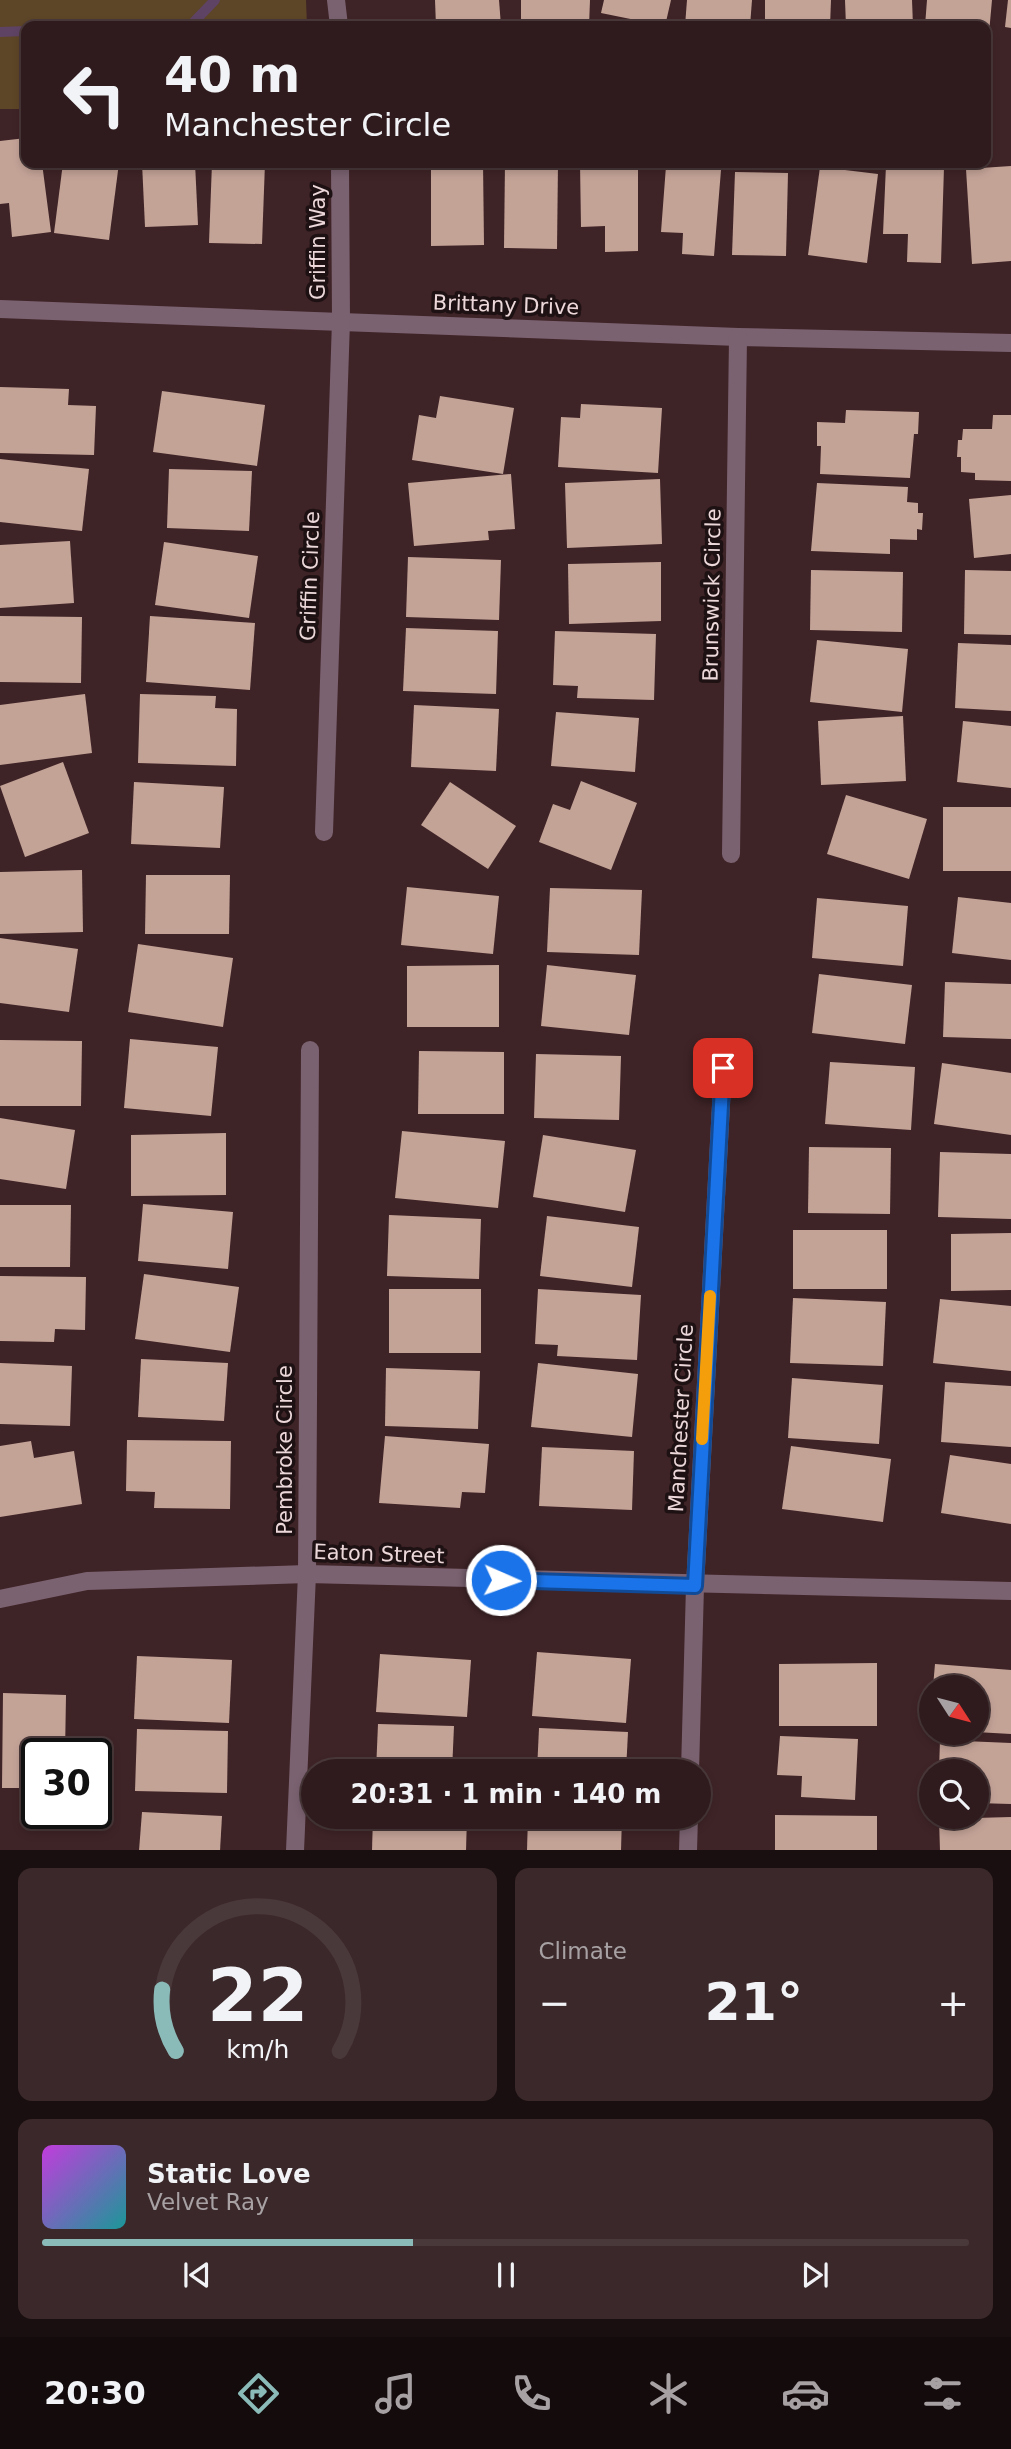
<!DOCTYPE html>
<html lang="en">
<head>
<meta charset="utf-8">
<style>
  :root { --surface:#2f1b1d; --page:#3b282a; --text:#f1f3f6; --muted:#a7a1a4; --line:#4a393b; --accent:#8bbbb9 }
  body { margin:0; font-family:"DejaVu Sans",sans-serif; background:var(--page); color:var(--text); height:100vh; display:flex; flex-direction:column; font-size:26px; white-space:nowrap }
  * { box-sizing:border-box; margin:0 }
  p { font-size:23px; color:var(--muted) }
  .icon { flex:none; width:38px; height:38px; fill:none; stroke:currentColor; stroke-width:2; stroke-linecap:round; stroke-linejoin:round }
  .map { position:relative; height:1850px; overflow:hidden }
  .drawer { display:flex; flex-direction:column; gap:18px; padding:18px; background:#1a0f10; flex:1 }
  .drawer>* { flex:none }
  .hud { position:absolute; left:21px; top:21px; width:970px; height:147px; border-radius:14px; box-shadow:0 4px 10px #0003,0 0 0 2px var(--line); background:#2f1b1d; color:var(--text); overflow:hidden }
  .needle { width:46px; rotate:126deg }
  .buttons { position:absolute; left:919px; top:1675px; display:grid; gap:14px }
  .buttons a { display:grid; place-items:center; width:70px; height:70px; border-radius:50%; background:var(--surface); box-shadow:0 4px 10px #0003,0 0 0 2px var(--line); font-size:35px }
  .speed { position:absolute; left:21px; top:1738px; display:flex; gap:14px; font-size:35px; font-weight:700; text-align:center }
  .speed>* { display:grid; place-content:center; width:91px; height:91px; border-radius:50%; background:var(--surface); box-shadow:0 4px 10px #0003,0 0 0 2px var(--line); line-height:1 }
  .speed .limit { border:4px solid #111; border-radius:10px; background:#fff; color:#111 }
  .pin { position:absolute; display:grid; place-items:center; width:60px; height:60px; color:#fff; margin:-30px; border-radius:14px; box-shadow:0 4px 10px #0006 }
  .me { position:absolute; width:77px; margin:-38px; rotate:92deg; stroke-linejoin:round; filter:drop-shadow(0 0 5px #0008) }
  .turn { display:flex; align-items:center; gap:24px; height:147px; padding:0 28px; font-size:32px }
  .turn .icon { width:91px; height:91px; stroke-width:2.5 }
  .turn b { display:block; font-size:49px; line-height:60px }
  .big { font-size:52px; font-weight:700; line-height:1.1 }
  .drawer .card { flex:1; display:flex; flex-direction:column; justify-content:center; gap:10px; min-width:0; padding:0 24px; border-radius:14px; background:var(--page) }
  .drawer .dial { align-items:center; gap:0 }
  .dial svg { height:182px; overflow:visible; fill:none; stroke:var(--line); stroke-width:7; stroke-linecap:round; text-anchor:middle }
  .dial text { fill:var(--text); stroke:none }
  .song { display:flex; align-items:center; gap:21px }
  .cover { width:84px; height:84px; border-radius:10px; background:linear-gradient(135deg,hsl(290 70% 55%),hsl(180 70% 35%)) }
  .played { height:7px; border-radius:4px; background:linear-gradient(90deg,var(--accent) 40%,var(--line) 40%) }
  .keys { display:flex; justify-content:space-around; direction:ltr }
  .heat { display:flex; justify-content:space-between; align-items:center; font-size:38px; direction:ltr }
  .drawer .tiles { flex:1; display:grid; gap:18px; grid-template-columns:1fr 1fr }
  .card:last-child { grid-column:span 2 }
  .trip { position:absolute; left:301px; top:1759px; width:410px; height:70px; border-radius:35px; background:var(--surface); box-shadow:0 4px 10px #0003,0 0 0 2px var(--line); font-weight:700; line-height:70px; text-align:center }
  .menu { display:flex; height:112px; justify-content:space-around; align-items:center; background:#130b0c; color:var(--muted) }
  .menu .icon { width:49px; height:49px }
  .menu .on { color:var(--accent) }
  .menu b { font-size:32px; color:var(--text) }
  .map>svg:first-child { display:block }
  .green { fill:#5d4527 }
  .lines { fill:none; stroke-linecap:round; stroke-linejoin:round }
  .stream { stroke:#5f4364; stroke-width:10 }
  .building { fill:#c4a397 }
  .minor { stroke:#7b6271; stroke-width:18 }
  .route-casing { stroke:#114b97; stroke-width:18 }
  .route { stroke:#1a73e8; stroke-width:12 }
  .slow { stroke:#f59e0b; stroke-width:12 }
  .labels { text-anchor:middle; stroke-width:7; stroke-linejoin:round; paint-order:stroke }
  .street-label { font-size:21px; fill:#ecd8da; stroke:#1e1113 }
</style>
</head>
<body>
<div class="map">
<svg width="1011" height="1851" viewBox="0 0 1011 1851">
  <rect width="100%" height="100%" fill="#3f2427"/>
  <path class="green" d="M0 0H306L307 26H26V109H0Z"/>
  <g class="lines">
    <g class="stream">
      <path d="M190 26 215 0"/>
      <path d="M0 32 26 31"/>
    </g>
  </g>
  <g class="building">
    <path d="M435 0H499L501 26H436Z"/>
    <path d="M521 0H590L589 26H521Z"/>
    <path d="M604 0H671L665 26 601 13Z"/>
    <path d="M687 0H752L750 26H685Z"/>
    <path d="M765 0H831L830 26H765Z"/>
    <path d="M845 0H912L913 26H846Z"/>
    <path d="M927 0H992L989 33 985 32V26H925Z"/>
    <path d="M1008 0H1011V28L1005 27Z"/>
    <path d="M26 138V163H42L51 232 12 237 9 203 0 204V141Z"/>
    <path d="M63 163H119L109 240 54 233Z"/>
    <path d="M142 163H195L198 225 145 227Z"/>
    <path d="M212 163H265L262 244 209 243Z"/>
    <path d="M431 163H483L484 245 431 246Z"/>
    <path d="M505 163H558L557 249 504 248Z"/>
    <path d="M580 163H638V251L605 252V226L581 227Z"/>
    <path d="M886 165 944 167 941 263 907 262 908 234H883Z"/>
    <path d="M666 166 721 170 714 256 682 254 683 233 661 232Z"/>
    <path d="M1011 166V261L972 264 966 169Z"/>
    <path d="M820 167 878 174 867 263 808 255Z"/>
    <path d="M735 172 788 173 786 256 732 255Z"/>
    <path d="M0 387 69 389 68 405 96 406 94 455 0 453Z"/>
    <path d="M162 391 265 405 257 466 153 452Z"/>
    <path d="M440 396 514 408 503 474 412 460 419 415 436 418Z"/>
    <path d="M581 404 662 408 658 473 558 467 561 417 580 418Z"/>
    <path d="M846 410 919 412 918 434H914L910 478 820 474 821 446H817V422L845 423Z"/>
    <path d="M993 415H1011V481L975 480V473L961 472V457H957L958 440H962L963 429H992Z"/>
    <path d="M0 459 89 469 82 531 0 522Z"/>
    <path d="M169 469 252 471 249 531 167 528Z"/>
    <path d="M511 474 515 529 488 531 489 540 414 546 408 483Z"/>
    <path d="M660 479 662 544 567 548 565 483Z"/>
    <path d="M817 483 908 487 907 502 918 503V513H923L922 530 917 529V540L890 539V554L811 551Z"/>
    <path d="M1011 495V554L974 558 969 499Z"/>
    <path d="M70 541 74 603 0 608V545Z"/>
    <path d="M164 542 258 556 249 618 155 605Z"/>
    <path d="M408 557 501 560 499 620 406 617Z"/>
    <path d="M661 562V621L569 624 568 564Z"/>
    <path d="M811 570 903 572 902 632 810 630Z"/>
    <path d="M965 570 1011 571V635L964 634Z"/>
    <path d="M0 616 82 617 81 683 0 682Z"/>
    <path d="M150 616 255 623 250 690 146 682Z"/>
    <path d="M406 628 498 631 496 694 403 691Z"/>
    <path d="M555 631 656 634 654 700 577 698 578 686 553 685Z"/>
    <path d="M817 640 908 649 902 712 810 702Z"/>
    <path d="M958 643 1011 645V711L955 708Z"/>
    <path d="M85 694 92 753 0 765V705Z"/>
    <path d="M140 694 216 696 215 708 237 709 236 766 138 763Z"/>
    <path d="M414 705 499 709 496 771 411 767Z"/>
    <path d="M556 712 639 718 635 772 551 766Z"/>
    <path d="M903 716 906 781 821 785 818 721Z"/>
    <path d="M963 721 1011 726V788L957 782Z"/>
    <path d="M63 762 89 833 25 857 0 786Z"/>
    <path d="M581 781 637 803 611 870 539 842 553 804 570 810Z"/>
    <path d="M134 782 224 787 220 848 131 844Z"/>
    <path d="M450 782 516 826 488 869 421 825Z"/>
    <path d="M846 795 927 819 909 879 827 854Z"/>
    <rect x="943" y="807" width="68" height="64"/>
    <path d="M82 870 83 932 0 934V872Z"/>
    <path d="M146 875H230L229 934H145Z"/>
    <path d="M407 887 499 896 493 954 401 945Z"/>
    <path d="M550 888 642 890 639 955 547 952Z"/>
    <path d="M958 897 1011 903V960L952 953Z"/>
    <path d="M817 898 908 906 903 966 812 958Z"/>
    <path d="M0 938 78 949 69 1012 0 1003Z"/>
    <path d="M138 944 233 958 223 1027 128 1012Z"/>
    <path d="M499 965V1027H407V966Z"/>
    <path d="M547 965 636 975 629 1035 541 1026Z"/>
    <path d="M819 974 912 985 905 1044 812 1033Z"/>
    <path d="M945 982 1011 984V1039L943 1037Z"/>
    <path d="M130 1039 218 1047 211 1116 124 1108Z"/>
    <path d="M0 1040 82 1041 81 1106H0Z"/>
    <path d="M419 1051 504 1052V1114H418Z"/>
    <path d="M536 1054 621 1056 619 1120 534 1118Z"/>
    <path d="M830 1062 915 1067 911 1130 825 1124Z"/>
    <path d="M942 1063 1011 1073V1135L934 1124Z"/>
    <path d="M0 1118 75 1130 66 1189 0 1179Z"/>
    <path d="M402 1131 505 1141 498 1208 395 1198Z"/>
    <path d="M226 1133V1195L131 1196V1135Z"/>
    <path d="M543 1135 636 1150 625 1212 533 1197Z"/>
    <path d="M809 1147 891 1148 890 1214 808 1213Z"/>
    <path d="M940 1152 1011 1154V1219L938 1217Z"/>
    <path d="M143 1204 233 1212 228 1269 138 1261Z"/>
    <path d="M0 1205H71L70 1267H0Z"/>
    <path d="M389 1215 481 1219 479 1279 387 1276Z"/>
    <path d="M547 1216 639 1227 632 1287 540 1276Z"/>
    <rect x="793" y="1230" width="94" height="59"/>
    <path d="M1011 1233V1290L951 1291V1234Z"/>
    <path d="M144 1274 239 1287 230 1352 135 1339Z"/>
    <path d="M0 1276 86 1277 85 1330 55 1329 54 1342 0 1341Z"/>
    <rect x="389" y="1289" width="92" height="64"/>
    <path d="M538 1289 641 1295 637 1360 557 1356 558 1345 535 1344Z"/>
    <path d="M793 1298 886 1302 883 1366 790 1363Z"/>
    <path d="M940 1299 1011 1306V1371L933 1363Z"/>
    <path d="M141 1359 228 1363 224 1421 138 1417Z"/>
    <path d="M0 1363 72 1366 70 1426 0 1424Z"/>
    <path d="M538 1363 638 1374 632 1437 531 1427Z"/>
    <path d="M386 1368 480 1371 478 1429 385 1426Z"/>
    <path d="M792 1378 883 1385 879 1444 788 1438Z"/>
    <path d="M945 1382 1011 1386V1447L941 1442Z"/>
    <path d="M385 1436 489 1444 485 1493 462 1492 460 1508 379 1503Z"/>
    <path d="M127 1440 231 1441 230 1509 154 1508 155 1492 126 1491Z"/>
    <path d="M31 1441 34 1458 74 1451 82 1504 0 1517V1446Z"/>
    <path d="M791 1446 891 1459 883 1522 782 1509Z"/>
    <path d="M542 1447 634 1451 632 1510 539 1506Z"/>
    <path d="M950 1455 1011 1464V1524L941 1513Z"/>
    <path d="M537 1652 631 1659 626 1723 532 1716Z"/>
    <path d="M380 1654 471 1660 467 1717 376 1712Z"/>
    <path d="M137 1656 232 1660 229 1723 134 1719Z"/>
    <path d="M877 1663V1726H779V1664Z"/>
    <path d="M935 1664 1011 1670V1734L976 1732V1687H933Z"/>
    <path d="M3 1693 66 1695 65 1754H37V1788H2Z"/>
    <path d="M378 1724 454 1726 452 1771H376Z"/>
    <path d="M539 1728 628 1732 626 1771H537Z"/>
    <path d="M137 1729 228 1731 227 1793 135 1791Z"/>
    <path d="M780 1736 858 1739 855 1800 801 1797 802 1776 777 1775Z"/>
    <path d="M940 1740 1011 1743V1804L976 1803V1771H939Z"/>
    <path d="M142 1812 222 1816 220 1851H139Z"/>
    <path d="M775 1815 877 1816V1851H775Z"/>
    <path d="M373 1816H467L466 1851H372Z"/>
    <path d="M528 1816H622L621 1851H527Z"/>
    <path d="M1011 1817V1851H940L939 1819Z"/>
  </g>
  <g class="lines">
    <g class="minor">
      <path d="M336 0 339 26"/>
      <path d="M0 309 738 337 1011 343"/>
      <path d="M324 832 341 321 340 163"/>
      <path d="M731 854 738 337"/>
      <path d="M0 1599 87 1581 307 1574 1011 1591"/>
      <path d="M690 1771 695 1586 723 1068"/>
      <path d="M295 1851 307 1574 310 1050"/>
      <path d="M688 1851 689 1816"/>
    </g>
  </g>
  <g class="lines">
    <g class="route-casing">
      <path id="route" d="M501 1580 695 1586 723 1068"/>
    </g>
    <use href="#route" class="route"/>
    <path class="slow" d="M702 1439 710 1296"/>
  </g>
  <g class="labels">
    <g class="street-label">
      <text transform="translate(318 242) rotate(-90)" y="7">Griffin Way</text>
      <text transform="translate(506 305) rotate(2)" y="7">Brittany Drive</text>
      <text transform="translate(310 576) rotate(-88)" y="7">Griffin Circle</text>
      <text transform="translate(712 595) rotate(-89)" y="7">Brunswick Circle</text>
      <text transform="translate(681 1418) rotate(-87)" y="7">Manchester Circle</text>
      <text transform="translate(285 1450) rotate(-90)" y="7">Pembroke Circle</text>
      <text transform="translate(379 1554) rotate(2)" y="7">Eaton Street</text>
    </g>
  </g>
</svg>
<div class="buttons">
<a><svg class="needle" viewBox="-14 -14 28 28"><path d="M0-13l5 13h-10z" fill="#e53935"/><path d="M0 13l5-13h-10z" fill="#a7a1a4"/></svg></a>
<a><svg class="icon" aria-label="search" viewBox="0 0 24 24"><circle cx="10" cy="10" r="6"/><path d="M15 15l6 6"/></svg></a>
</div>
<div class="speed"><div class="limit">30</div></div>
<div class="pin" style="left:723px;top:1068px;background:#d93025"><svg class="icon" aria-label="arrive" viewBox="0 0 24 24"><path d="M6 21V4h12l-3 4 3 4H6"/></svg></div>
<svg class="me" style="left:501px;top:1580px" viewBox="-20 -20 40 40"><circle r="17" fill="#1a73e8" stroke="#fff" stroke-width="3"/><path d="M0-11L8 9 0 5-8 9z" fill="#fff"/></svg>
<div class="trip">20:31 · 1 min · 140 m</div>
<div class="hud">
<div class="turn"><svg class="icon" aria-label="left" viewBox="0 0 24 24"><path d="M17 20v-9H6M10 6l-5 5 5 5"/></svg><div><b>40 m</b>Manchester Circle</div></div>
</div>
</div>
<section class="drawer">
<div class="tiles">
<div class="card dial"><svg viewBox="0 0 100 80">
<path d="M14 69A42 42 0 1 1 86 69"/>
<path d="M14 69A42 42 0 0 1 8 42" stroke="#8bbbb9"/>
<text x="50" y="56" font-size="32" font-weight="700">22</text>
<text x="50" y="72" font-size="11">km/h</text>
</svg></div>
<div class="card"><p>Climate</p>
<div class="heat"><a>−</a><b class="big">21°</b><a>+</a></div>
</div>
<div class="card">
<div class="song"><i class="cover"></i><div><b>Static Love</b><p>Velvet Ray</p></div></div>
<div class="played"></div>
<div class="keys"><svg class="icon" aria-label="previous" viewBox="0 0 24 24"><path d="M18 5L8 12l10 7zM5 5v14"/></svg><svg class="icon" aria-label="pause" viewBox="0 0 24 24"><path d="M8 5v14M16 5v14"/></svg><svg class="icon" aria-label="next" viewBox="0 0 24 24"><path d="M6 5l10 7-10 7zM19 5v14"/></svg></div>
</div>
</div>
</section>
<nav class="menu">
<b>20:30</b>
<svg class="icon on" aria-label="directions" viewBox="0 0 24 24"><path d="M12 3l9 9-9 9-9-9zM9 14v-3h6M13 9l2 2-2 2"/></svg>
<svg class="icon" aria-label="music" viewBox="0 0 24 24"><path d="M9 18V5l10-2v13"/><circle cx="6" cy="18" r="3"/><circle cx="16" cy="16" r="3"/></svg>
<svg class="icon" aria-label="phone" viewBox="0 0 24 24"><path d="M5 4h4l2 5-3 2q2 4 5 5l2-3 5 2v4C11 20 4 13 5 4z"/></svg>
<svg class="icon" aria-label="climate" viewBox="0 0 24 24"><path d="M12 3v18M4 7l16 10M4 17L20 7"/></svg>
<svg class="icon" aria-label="car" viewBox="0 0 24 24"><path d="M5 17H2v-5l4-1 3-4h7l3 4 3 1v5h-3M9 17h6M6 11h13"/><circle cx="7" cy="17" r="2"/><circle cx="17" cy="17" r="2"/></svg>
<svg class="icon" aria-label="filters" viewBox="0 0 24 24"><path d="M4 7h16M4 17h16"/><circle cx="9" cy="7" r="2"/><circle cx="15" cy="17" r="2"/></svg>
</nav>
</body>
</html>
